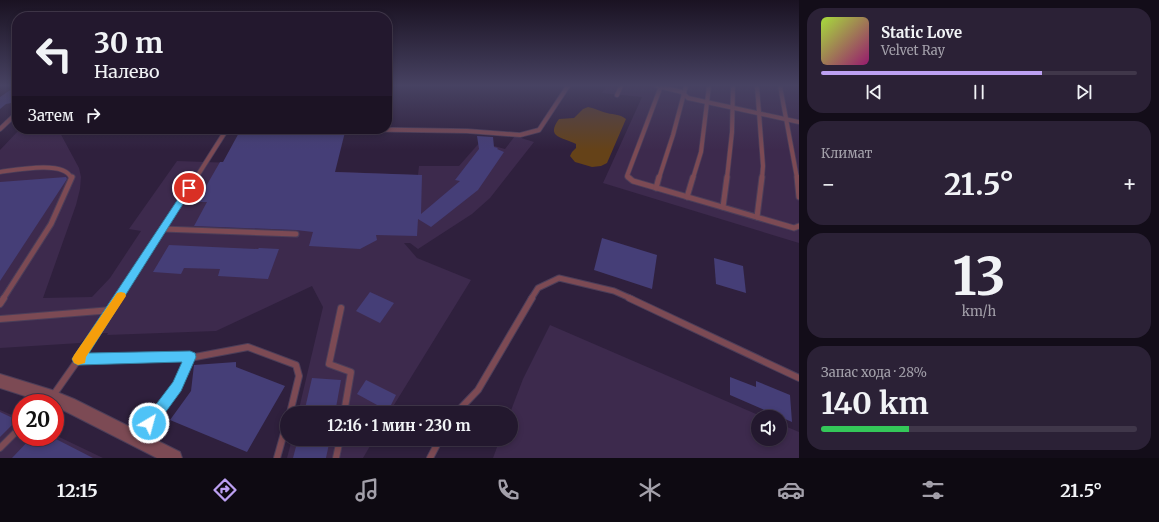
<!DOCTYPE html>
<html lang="ru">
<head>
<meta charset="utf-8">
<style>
  :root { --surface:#23182e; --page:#2b2136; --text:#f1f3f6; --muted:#a3a0aa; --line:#40374a; --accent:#bca0f2 }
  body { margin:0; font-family:Merriweather,serif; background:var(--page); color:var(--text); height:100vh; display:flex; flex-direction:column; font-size:15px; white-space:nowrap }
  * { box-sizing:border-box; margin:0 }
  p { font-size:13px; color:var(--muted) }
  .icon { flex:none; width:22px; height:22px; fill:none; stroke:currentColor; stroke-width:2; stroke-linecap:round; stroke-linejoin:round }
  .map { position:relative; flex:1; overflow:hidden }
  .drawer { display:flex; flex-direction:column; gap:8px; padding:8px; background:#130d19; width:360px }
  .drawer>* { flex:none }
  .top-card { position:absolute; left:12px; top:12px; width:380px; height:122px; border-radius:16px; box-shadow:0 2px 6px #0003,0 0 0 1px var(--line); background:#23182e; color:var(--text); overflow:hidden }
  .controls { position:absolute; left:751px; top:410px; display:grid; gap:8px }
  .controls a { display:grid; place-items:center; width:36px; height:36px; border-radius:50%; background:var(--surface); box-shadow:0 2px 6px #0003,0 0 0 1px var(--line); font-size:20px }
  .speed { position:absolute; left:12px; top:394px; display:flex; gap:8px; font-size:20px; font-weight:700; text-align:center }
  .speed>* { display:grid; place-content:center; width:52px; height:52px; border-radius:50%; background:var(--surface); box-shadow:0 2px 6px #0003,0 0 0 1px var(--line); line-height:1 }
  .speed .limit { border:6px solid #d22; background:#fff; color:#111 }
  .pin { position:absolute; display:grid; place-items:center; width:34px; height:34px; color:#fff; margin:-17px; border:2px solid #fff; border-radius:50%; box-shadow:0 1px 4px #0007 }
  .me { position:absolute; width:44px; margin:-22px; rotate:37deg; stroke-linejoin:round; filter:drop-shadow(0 0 3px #0008) }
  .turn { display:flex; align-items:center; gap:14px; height:84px; padding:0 16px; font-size:18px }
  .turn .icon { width:52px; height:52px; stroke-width:2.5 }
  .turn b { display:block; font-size:28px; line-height:34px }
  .then { display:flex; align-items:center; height:38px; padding:0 16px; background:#0003; gap:8px; font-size:15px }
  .big { font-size:30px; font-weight:700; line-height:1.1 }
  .drawer .card { flex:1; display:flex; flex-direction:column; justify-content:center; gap:6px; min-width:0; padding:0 14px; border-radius:16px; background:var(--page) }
  .drawer .dial { align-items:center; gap:0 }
  .dial b { font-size:52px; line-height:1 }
  .song { display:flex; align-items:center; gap:12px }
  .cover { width:48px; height:48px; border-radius:6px; background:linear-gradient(135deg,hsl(80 70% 55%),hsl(320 70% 35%)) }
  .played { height:4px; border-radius:2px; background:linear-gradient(90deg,var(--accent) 70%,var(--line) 70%) }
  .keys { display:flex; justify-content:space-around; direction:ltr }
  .heat { display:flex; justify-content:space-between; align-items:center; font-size:22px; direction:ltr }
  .charge { height:6px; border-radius:3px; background:linear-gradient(90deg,#34c759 28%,var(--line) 0) }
  .trip { position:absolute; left:280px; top:406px; width:238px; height:40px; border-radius:20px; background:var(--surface); box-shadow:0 2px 6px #0003,0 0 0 1px var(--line); font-weight:700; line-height:40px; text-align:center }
  .tab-bar { display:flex; height:64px; justify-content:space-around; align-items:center; background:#0e0a12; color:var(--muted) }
  .tab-bar .icon { width:28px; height:28px }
  .tab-bar .on { color:var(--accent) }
  .tab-bar b { font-size:18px; color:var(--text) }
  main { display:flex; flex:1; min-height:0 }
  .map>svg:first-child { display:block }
  .built { fill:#3d2a4d }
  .green { fill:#654218 }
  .building { fill:#453e77 }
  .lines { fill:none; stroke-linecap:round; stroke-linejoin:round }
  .service-far2-casing { stroke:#4c3e59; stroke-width:5.5 }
  .service-far1-casing { stroke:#4c3e59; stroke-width:7 }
  .service-casing { stroke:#4c3e59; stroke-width:8 }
  .tertiary-casing { stroke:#4c3e59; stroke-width:2 }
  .service-far2 { stroke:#7c4a54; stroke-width:4 }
  .service-far1 { stroke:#7c4a54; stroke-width:5 }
  .service { stroke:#7c4a54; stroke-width:6 }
  .tertiary { fill:#7c4a54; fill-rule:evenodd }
  .route { fill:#4fc3f7; stroke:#337fa1 }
  .slow { fill:#f59e0b }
</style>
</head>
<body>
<main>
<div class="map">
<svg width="799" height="458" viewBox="0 0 799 458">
  <rect width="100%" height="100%" fill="#2f203d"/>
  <g class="built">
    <path d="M606 86H799V243L603 183 642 97 602 93Z"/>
    <path d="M24 129H58L79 168 81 177 80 189 76 205 43 298 92 297 110 278 141 231 129 229 177 161 267 164 264 169 418 175 419 166H459L480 142 505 149 515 136 534 142 490 198 472 214 418 249 410 243H404L417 258 471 280 389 413H298L323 307 312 286 216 331 107 335 108 333H92L80 343 0 348V150L19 130Z"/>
    <path d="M550 325 763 417H758V439H780V424L799 432V458H493L500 439H511L510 413 523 379Z"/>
    <path d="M0 410 21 419V437H55V435L103 458H0Z"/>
    <path d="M292 439H374L363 458H287Z"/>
  </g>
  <path class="green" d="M588 107C595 108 601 112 607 113 615 115 620 114 626 119L607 163 601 166 592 167 575 162 570 156 572 152 576 148V144C563 137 545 138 559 119L574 118 583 109Z"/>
  <g class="building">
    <path d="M16 86 17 97 11 103 6 104 0 109V97Z"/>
    <path d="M241 129 344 130 345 132 335 172 422 175 421 214 460 181 455 180 479 149 477 136 493 137 494 147 498 148 497 149 504 152 478 190 431 227 418 219 417 236 376 235 377 240 360 249 309 246 313 232 296 230 194 226 207 202H197L220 162H223Z"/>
    <path d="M66 177 67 179 0 281V182Z"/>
    <path d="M602 238 657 255 652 289 594 270Z"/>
    <path d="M169 245 258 249 259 248 279 249 268 279 218 276 220 269 184 268 181 274 153 272Z"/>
    <path d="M714 258 743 266 746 293 716 284Z"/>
    <path d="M370 292 394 303 380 323 356 311Z"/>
    <path d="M236 362V367L285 386 247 452 170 420 191 391 194 365Z"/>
    <path d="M730 377 756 387V381L790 395 792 422 730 395Z"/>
    <path d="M312 378 341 380 335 413H304Z"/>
    <path d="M366 380 396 395 388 411 357 394Z"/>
    <path d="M0 412 17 420 0 437Z"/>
    <path d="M32 437H52L93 458H12Z"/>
    <path d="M298 439H330L326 458H293Z"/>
  </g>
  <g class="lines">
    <g class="service-far2-casing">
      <g id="service-far2">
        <path d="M657 86 682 92 688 98 799 122"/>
        <path d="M757 86 763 166 762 178"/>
        <path d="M780 86 797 178"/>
        <path d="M617 95 621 86"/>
        <path d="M0 129 17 113"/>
        <path d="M347 129 467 131 520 135 539 130 568 86"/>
        <path d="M0 172C15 170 65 160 71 178"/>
        <path d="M196 178 227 129"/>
        <path d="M630 178 627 176 661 86"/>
        <path d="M659 178 673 135 686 86"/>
        <path d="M693 178 701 152 709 86"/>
        <path d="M727 178 732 132 733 86"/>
      </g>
    </g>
    <g class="service-far1-casing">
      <g id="service-far1">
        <path d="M628 177 633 181 794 228 799 226"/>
        <path d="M797 177 799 197"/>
        <path d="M656 188 659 177"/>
        <path d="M687 197 693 177"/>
        <path d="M723 207 727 177"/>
        <path d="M757 217 762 177"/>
        <path d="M163 229 296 234"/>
        <path d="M3 299 51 224 72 177"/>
        <path d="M119 299 196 177"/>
        <path d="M531 299 538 288 559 278 614 291 632 299"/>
      </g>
    </g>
    <g class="service-casing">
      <g id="service">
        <path d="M629 298 799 378"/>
        <path d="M0 304 4 298"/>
        <path d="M341 308 329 364 351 372 344 413"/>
        <path d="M0 319 112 310"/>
        <path d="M78 359 195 357 248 347 296 365 299 376 290 413"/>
        <path d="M44 403 52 397 97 333 119 298"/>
        <path d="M456 413 478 390 532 298"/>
        <path d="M287 423V425"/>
        <path d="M138 438 177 387 190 357"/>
        <path d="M0 448 21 427"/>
        <path d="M277 458 284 433"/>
        <path d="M336 458 340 439"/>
        <path d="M430 458 440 439"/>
      </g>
    </g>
    <g class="tertiary-casing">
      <path id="tertiary" d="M0 374 52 390 74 399 180 452 182 458H157L55 406V403H47L0 388Z"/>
    </g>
    <use href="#service-far2" class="service-far2"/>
    <use href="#service-far1" class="service-far1"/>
    <use href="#service" class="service"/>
    <use href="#tertiary" class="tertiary"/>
  </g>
  <linearGradient id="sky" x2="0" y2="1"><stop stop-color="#1a1222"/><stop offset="0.57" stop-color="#474262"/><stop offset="1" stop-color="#474262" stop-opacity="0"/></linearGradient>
  <rect width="799" height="150" fill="url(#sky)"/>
  <path class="route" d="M189 186 193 188 89 353 190 351 195 353 196 357 181 391 154 428 149 430 145 428 143 423 145 419 173 382 182 362 78 365 74 363 72 359 186 187Z"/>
  <path class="slow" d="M121 292 125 293 126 296 86 357 85 363 78 365 74 363 72 359 74 355 117 293Z"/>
</svg>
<div class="controls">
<a><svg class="icon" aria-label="sound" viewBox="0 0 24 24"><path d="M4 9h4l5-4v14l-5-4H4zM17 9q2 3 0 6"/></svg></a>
</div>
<div class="speed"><div class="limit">20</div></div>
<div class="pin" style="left:189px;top:188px;background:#d93025"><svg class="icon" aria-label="arrive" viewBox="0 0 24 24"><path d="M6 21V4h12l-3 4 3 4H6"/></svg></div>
<svg class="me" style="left:149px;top:423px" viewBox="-20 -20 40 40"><circle r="17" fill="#4fc3f7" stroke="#fff" stroke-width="3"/><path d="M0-11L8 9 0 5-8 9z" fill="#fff"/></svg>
<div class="trip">12:16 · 1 мин · 230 m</div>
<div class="top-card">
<div class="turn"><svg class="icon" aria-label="left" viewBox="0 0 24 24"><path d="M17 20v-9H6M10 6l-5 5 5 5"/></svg><div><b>30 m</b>Налево</div></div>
<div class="then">Затем<svg class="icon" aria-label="right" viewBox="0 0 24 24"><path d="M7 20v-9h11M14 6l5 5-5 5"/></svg></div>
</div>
</div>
<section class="drawer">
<div class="card">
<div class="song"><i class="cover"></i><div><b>Static Love</b><p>Velvet Ray</p></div></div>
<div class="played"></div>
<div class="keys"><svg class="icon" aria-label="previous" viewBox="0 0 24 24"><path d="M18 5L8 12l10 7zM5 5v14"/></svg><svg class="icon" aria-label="pause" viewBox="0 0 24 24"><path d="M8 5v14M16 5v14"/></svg><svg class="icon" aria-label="next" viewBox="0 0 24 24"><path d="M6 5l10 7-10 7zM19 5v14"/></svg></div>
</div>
<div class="card"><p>Климат</p>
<div class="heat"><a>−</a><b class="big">21.5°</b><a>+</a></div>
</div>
<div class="card dial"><b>13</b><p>km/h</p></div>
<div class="card"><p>Запас хода · 28%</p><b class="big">140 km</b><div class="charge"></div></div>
</section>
</main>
<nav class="tab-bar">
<b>12:15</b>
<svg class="icon on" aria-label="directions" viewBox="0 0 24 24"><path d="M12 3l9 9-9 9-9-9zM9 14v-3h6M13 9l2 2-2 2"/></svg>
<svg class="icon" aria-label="music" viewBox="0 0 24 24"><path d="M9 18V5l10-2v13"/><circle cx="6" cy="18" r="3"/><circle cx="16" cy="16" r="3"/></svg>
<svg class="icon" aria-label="phone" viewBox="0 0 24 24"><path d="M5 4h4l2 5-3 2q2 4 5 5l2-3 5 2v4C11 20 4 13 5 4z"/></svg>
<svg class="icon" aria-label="climate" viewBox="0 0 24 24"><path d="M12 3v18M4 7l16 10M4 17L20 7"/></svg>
<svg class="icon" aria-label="car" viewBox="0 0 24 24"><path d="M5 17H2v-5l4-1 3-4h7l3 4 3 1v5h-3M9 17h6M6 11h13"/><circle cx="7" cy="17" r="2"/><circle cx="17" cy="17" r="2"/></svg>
<svg class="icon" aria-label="filters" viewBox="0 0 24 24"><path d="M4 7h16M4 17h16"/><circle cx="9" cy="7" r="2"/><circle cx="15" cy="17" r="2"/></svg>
<b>21.5°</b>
</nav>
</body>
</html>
